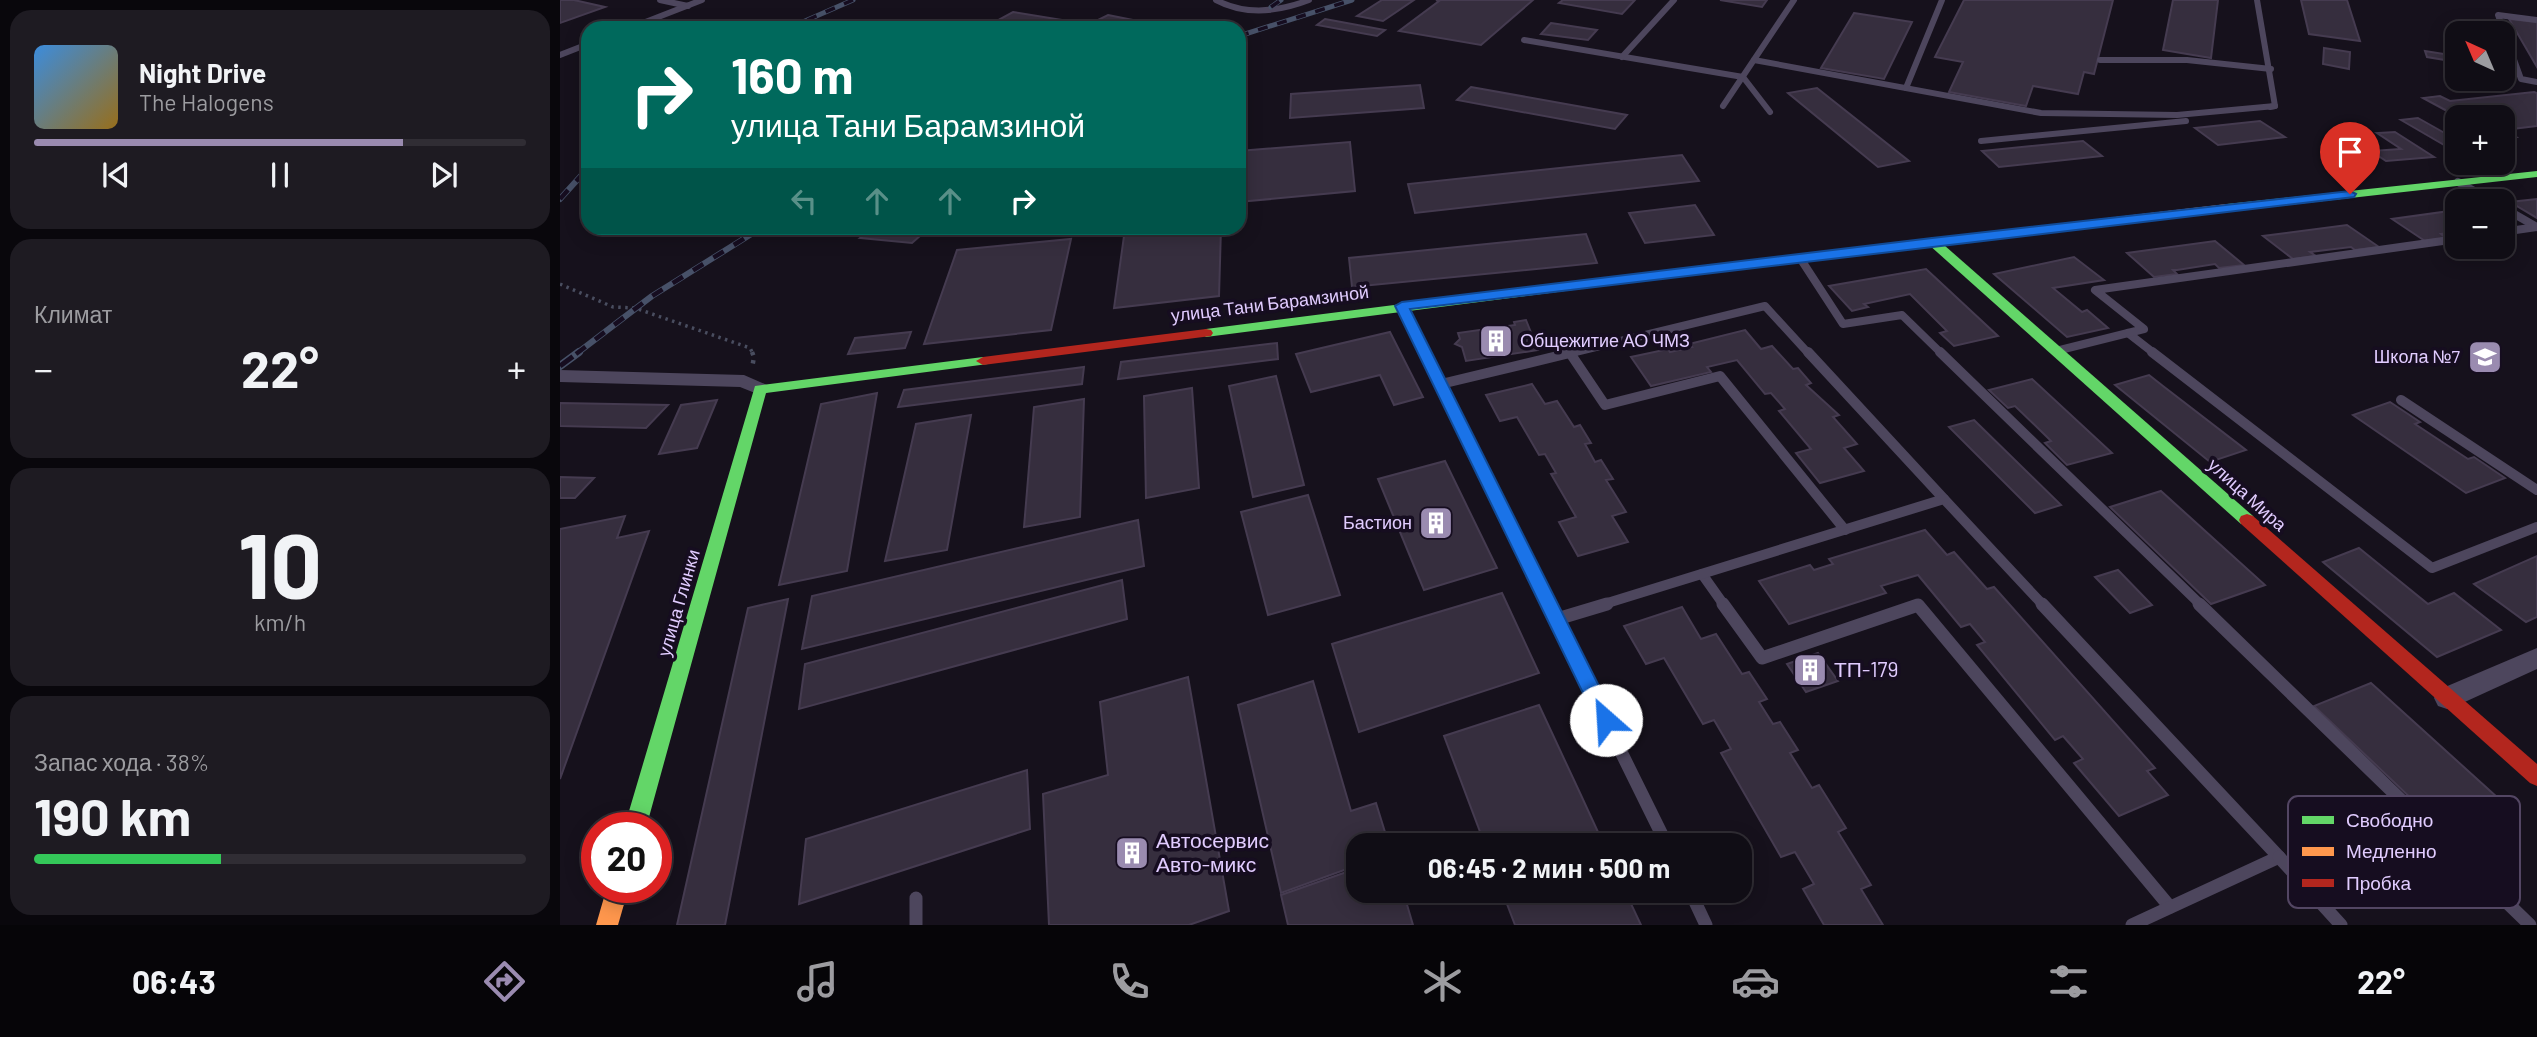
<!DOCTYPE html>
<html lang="ru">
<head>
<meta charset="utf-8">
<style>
  :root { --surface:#100d15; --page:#1e1b22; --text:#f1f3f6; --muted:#9c9ca0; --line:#302d34; --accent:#9a8bb0 }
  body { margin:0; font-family:Barlow,sans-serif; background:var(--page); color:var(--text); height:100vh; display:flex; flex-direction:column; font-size:26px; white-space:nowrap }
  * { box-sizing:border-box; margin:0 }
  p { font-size:23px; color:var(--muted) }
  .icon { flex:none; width:38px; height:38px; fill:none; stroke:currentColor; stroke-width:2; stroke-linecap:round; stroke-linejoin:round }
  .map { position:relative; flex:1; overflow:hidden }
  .sheet { display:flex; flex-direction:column; gap:10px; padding:10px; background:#09070c; width:560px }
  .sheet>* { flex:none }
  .hud { position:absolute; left:21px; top:21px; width:665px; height:214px; border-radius:21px; box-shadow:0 4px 18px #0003,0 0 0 2px var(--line); background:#00695c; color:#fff; overflow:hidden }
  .needle { width:46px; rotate:316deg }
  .tools { position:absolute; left:1885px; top:21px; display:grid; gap:14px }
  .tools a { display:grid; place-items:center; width:70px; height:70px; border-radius:14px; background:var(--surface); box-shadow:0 4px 18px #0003,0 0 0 2px var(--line); font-size:35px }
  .speed { position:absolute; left:21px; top:812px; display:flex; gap:14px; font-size:35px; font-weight:700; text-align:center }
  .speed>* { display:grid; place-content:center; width:91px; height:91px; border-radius:50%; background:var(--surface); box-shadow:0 4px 18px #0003,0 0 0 2px var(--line); line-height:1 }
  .speed .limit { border:10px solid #d22; background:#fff; color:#111 }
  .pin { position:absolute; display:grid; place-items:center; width:60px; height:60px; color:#fff; margin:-72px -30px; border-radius:50% 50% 50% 0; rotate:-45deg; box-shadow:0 0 7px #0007 }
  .pin .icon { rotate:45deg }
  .me { position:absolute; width:77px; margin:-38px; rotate:334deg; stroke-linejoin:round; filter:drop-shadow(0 0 5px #0008) }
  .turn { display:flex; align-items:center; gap:24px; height:147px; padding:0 35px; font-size:32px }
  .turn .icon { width:91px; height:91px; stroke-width:2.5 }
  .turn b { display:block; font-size:49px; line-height:60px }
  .lanes { display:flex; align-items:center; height:66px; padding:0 35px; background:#0003; justify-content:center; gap:35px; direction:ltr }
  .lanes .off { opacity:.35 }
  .big { font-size:52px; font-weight:700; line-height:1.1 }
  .sheet .tile { flex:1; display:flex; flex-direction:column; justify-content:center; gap:10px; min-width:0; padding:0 24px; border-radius:21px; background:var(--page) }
  .sheet .dial { align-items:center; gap:0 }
  .dial b { font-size:91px; line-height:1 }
  .song { display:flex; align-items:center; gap:21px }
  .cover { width:84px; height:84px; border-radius:10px; background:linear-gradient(135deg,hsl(210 70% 55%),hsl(40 70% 35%)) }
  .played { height:7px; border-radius:4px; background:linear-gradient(90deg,var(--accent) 75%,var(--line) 75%) }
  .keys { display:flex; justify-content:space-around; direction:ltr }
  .heat { display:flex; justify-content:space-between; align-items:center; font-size:38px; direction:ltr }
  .charge { height:10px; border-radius:5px; background:linear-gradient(90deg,#34c759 38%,var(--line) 0) }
  .trip { position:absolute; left:786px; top:833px; width:406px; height:70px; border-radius:21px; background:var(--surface); box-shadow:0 4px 18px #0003,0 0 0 2px var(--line); font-weight:700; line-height:70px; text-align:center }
  .menu { display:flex; height:112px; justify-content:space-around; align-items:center; background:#060508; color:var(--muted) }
  .menu .icon { width:49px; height:49px }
  .menu .current { color:var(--accent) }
  .menu b { font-size:32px; color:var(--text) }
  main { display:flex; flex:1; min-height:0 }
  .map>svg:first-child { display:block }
  .building { fill:#362e3e; stroke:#453b50; stroke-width:2 }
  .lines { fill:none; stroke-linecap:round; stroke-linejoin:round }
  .path-far1 { stroke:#494d5f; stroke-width:3.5; stroke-dasharray:2.5 4.5; stroke-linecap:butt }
  .path { stroke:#494d5f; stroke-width:4.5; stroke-dasharray:3.5 5; stroke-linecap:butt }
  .lane-far3 { stroke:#4d465d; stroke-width:6 }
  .lane-far2 { stroke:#4d465d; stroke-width:8 }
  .lane-far1 { stroke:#4d465d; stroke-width:10 }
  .lane { stroke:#4d465d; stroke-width:13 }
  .street { fill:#4d465d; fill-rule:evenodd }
  .fast { fill:#63d668; fill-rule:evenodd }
  .slow { fill:#ff974d; fill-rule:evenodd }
  .jam { fill:#b3261e; fill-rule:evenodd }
  .rail-far2-casing { stroke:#475168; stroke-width:5 }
  .rail-far1-casing { stroke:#475168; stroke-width:6 }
  .rail-casing { stroke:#475168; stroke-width:8 }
  .rail-far2 { stroke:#160d20; stroke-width:3.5; stroke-dasharray:10; stroke-linecap:butt }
  .rail-far1 { stroke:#160d20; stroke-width:4.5; stroke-dasharray:12; stroke-linecap:butt }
  .rail { stroke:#160d20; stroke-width:5; stroke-dasharray:16; stroke-linecap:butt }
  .route { fill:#1a73e8; stroke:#114b97; stroke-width:2 }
  .labels { text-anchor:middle; stroke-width:7; stroke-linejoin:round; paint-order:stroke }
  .street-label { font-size:18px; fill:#e1ccff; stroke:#160d20 }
  .poi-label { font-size:18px; fill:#e1ccff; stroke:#160d20; text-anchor:end }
  .near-poi-label { font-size:21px; fill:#e1ccff; stroke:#160d20; text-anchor:start }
  .key { fill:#160d20; stroke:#534663; stroke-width:2 }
  .key-label { font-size:19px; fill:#e1ccff }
</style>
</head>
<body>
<main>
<section class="sheet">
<div class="tile">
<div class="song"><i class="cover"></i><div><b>Night Drive</b><p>The Halogens</p></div></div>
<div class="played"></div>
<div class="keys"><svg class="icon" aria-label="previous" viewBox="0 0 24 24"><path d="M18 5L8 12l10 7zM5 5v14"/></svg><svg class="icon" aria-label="pause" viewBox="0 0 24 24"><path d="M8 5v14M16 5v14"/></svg><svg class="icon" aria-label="next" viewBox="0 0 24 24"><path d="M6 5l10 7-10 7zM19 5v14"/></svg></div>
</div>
<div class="tile"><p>Климат</p>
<div class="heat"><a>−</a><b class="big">22°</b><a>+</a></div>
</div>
<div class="tile dial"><b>10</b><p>km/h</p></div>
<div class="tile"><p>Запас хода · 38%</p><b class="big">190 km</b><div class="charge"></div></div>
</section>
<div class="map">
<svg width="1977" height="925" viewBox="0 0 1977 925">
  <rect width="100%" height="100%" fill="#16111c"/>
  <g class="building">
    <path d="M0 0H14L45 7 0 23Z"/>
    <path d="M822 0H854L823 21 797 16Z"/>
    <path d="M876 0H973L921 45 839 31 879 1Z"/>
    <path d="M1003 0H1075L1062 14 999 3Z"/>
    <path d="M1160 0H1207L1202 7Z"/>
    <path d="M1404 0H1553L1534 74 1524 72 1518 94 1473 86 1466 106 1389 92 1403 62 1375 57Z"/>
    <path d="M1613 0H1658L1651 58 1603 50Z"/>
    <path d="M1741 0H1787L1800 41 1749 34Z"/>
    <path d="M453 12 539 26 457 28 431 24Z"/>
    <path d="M1294 13 1352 22 1324 79 1261 68Z"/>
    <path d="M548 15 613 28H555L532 23Z"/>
    <path d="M765 19 825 30 817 36 757 25Z"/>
    <path d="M1949 19 1977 22V67Z"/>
    <path d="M1900 21 1926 25 1928 30 1922 29 1924 33H1897V48L1889 25 1903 27Z"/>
    <path d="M991 23 1037 30 1028 40 981 34Z"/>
    <path d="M1764 48 1790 52 1789 69 1763 64Z"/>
    <path d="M1865 51 1897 56V62L1867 57Z"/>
    <path d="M860 85 864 108 730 118 731 94Z"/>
    <path d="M911 87 1067 115 1055 129 897 100Z"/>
    <path d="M1257 88 1349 161 1318 167 1228 93Z"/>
    <path d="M1974 92 1977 93V126L1944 130 1956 137 1942 138V117H1898L1863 98 1880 96 1890 101Z"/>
    <path d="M1858 118 1897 140V148L1891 149 1841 120Z"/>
    <path d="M1700 121 1725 137 1658 145 1635 128Z"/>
    <path d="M1835 132 1874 157 1826 161 1811 151 1841 149 1817 133Z"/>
    <path d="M1523 141 1542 156 1439 167 1422 151Z"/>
    <path d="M790 142 795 191 679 202V151Z"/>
    <path d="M1122 155 1139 181 855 213 848 184Z"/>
    <path d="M1977 199V218L1950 202Z"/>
    <path d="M1135 205 1154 235 1085 243 1069 213Z"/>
    <path d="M1897 210V232L1881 234 1886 238 1865 241 1832 219Z"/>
    <path d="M1787 225 1819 247 1795 250 1791 247 1750 252 1756 256 1733 259 1703 236Z"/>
    <path d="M313 228H369L352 243 300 238Z"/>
    <path d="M646 228H661L659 296 554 308 564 236Z"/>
    <path d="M1026 234 1037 263 792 287 789 258Z"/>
    <path d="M511 239 491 330 364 344 397 250Z"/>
    <path d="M1655 241 1684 265 1659 268 1655 264 1617 270H1613L1617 274 1594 277 1567 253Z"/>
    <path d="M1514 257 1544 280 1493 288 1522 312 1527 310 1548 328 1507 337 1434 274Z"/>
    <path d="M1366 269 1438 336 1394 346 1380 333 1387 331 1350 294 1304 304 1308 307 1292 311 1269 286Z"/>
    <path d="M966 320 978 350 906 361 902 347 895 344 900 339 898 333 955 325 954 322Z"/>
    <path d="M1185 330 1201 349 1212 346 1233 369 1238 368 1251 383 1246 385 1279 415 1273 417 1297 444 1284 448 1304 471 1260 483 1236 453 1251 449 1219 411 1225 409 1211 393 1205 394 1177 360 1147 367 1151 372 1091 386 1071 357 1108 349 1110 352 1132 347 1129 344Z"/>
    <path d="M351 332 345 348 288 354 295 338Z"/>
    <path d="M830 332 863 397 834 405 820 375 751 392 736 354Z"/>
    <path d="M717 343 718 359 558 379 561 362Z"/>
    <path d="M524 367 522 384 338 407 344 390Z"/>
    <path d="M1589 375 1603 386 1686 450 1650 462 1555 385Z"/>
    <path d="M716 376 744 485 693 497 669 386Z"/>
    <path d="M1472 379 1552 453 1507 465 1485 443 1491 441 1487 437 1455 406 1448 408 1429 390Z"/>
    <path d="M972 384 985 404 997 401 1014 427 1020 425 1031 443 1025 444 1035 462 1041 460 1053 479 1046 480 1066 512 1052 516 1068 542 1018 556 999 522 1016 517 991 474 996 473 985 454 979 455 957 417 940 421 926 395Z"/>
    <path d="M632 388 639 488 586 498 584 396Z"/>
    <path d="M317 393 287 571 219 585 261 404Z"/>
    <path d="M524 399 520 517 464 527 474 407Z"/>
    <path d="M157 400 137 448 99 454 121 405Z"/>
    <path d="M1830 402 1860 422 1855 424 1908 459 1914 457 1945 478 1906 493 1793 415Z"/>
    <path d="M0 403 108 405 86 428 0 426Z"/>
    <path d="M411 415 387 550 325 561 356 424Z"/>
    <path d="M1414 420 1501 505 1475 513 1389 427Z"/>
    <path d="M885 461 937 568 864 590 818 479Z"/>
    <path d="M0 477 34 478 15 498H0Z"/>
    <path d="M1601 491 1705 585 1651 604 1550 507Z"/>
    <path d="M748 495 780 595 708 615 681 512Z"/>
    <path d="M65 516 57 538 89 531 0 779V529Z"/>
    <path d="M578 520 584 566 242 649 252 596Z"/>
    <path d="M1365 530 1387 555 1394 552 1427 589 1434 587 1595 768 1587 771 1608 795 1559 816 1514 763 1523 759 1503 736 1495 740 1417 645 1425 642 1410 624 1401 627 1358 575 1321 586 1326 593 1229 624 1199 581 1250 565 1254 570 1273 564 1269 559Z"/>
    <path d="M1799 548 1868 604 1894 593 1941 630 1877 657 1763 562Z"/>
    <path d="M1977 556V617L1966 622 1914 584Z"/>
    <path d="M1558 570 1592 605 1570 613 1535 577Z"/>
    <path d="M562 580 567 619 239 709 245 664Z"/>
    <path d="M942 593 979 673 799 732 772 644Z"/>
    <path d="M228 599 165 925H117L188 608Z"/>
    <path d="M1122 607 1141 639 1156 634 1182 674 1189 672 1207 699 1199 702 1213 724 1220 722 1238 750 1230 753 1252 788 1259 785 1286 828 1278 832 1311 885 1301 889 1323 925H1264L1243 889 1254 884 1235 852 1221 857 1161 753 1171 749 1154 720 1143 724 1104 658 1086 664 1064 626Z"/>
    <path d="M1258 653 1278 681 1246 692 1227 664Z"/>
    <path d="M628 677 669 911 629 925H489L483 794 548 775 540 702Z"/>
    <path d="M753 681 791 811 816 803 829 845H798V865L721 893 678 705Z"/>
    <path d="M1811 683 1959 817 1899 844 1754 706Z"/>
    <path d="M979 705 1020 793 1044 845H925L884 736Z"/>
    <path d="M467 770 470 829 239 904 246 839Z"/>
    <path d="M798 868V891H843L853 925H728L721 895Z"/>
    <path d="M942 891H1065L1081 925H955Z"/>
  </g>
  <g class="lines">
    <path class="path-far1" d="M0 284 53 307 75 308 190 348 193 354"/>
    <path class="path" d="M192 352 194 357 192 368"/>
    <g class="lane-far3">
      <path d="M100 0 128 6"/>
      <path d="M656 0C686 16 718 12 749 0"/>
      <path d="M1697 0 1715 106 1710 107"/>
      <path d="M1977 20 1938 15 1961 79 1977 82"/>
      <path d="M70 28 142 0"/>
      <path d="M964 40 1183 77 1210 112"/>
      <path d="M0 55 28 44"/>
      <path d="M1062 57 1114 0"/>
      <path d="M1194 60 1481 113 1617 115 1715 106"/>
      <path d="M1540 60H1627L1711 69"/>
      <path d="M1346 88 1382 0"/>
      <path d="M1163 106 1234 0"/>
      <path d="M1421 141 1626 121"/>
    </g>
    <g class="lane-far2">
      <path d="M1898 182 1932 201"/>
      <path d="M1942 207 1977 227"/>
      <path d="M1942 232 1977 227"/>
      <path d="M1240 258 1283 324 1342 315 1382 354"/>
      <path d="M842 306 865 354"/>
      <path d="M1568 333 1595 354"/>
      <path d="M1496 351 1584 329 1535 290 1897 239"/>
      <path d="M1007 354 1205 306 1249 354"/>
    </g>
    <g class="lane-far1">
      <path d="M865 352 989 605"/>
      <path d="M1248 352 1384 499"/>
      <path d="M1380 352 1641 605"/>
      <path d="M1592 352 1872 568 1977 527"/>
      <path d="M1010 353 1045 405 1160 376 1285 530"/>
      <path d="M881 384 1014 352"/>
      <path d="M1841 400 1977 490"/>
      <path d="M1142 574 1164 605"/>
      <path d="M1041 605 1384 499 1483 605"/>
    </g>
    <g class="lane">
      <path d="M988 604 1107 845"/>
      <path d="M1163 604 1202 658 1358 605 1610 907"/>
      <path d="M1482 604 1719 857 1572 925"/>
      <path d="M1639 604 1970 925"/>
      <path d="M997 619 1047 604"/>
      <path d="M1719 857 1781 925"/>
      <path d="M1130 891 1146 925"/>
      <path d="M356 898V925"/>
    </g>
    <g class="street">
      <path d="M0 370 184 375 207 385 210 389 207 393 200 395 180 387 0 382Z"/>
      <path d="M1977 648V669L1896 706 1887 709 1878 706 1874 698 1878 690Z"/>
    </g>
    <g class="fast">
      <path d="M1977 171V177L1667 212 1661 208 1667 204Z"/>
      <path d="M1372 237 1376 238 1693 516 1695 520 1693 524H1681L1368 244 1366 241Z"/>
      <path d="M1189 260 1195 264 1193 267 646 337 639 333 646 329Z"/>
      <path d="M423 357 430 361 428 364 206 393 86 828H64L195 386Z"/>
    </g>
    <g class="slow">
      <path d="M1667 204 1673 208 1671 211 1189 268 1183 264 1189 260Z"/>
      <path d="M47 887H69L58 925H36Z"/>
    </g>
    <g class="jam">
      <path d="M646 329 651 330 653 333 651 336 423 365 416 361 423 357Z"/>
      <path d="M1687 514 1693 516 1977 764V786L1970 783 1681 524 1679 520 1681 516Z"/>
    </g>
    <g class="rail-far2-casing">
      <g id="rail-far2">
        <path d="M711 7 721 0"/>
        <path d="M229 28 293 0"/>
        <path d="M679 36 792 0"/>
      </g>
    </g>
    <g class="rail-far1-casing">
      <g id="rail-far1">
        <path d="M0 199 28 168"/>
        <path d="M16 354 92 296 201 228"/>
      </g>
    </g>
    <g class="rail-casing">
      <path id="rail" d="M0 366 19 352"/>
    </g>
    <use href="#rail-far2" class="rail-far2"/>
    <use href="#rail-far1" class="rail-far1"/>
    <use href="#rail" class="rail"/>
  </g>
  <path class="route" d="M1790 191 1796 194 1794 197 850 309 1056 720 1053 726 1046 728 1039 726 835 306 842 302 1372 238Z"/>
  <defs>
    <g id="building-square" transform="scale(1.75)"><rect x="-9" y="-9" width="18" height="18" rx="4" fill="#9a8bb0" stroke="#160d20"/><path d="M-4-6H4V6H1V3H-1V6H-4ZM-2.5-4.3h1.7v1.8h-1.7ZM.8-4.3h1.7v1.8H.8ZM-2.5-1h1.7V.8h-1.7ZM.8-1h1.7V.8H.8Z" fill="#fff"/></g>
    <g id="school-square" transform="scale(1.75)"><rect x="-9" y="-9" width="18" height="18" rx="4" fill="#9a8bb0" stroke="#160d20"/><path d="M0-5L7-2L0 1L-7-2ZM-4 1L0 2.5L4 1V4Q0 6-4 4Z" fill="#fff"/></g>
  </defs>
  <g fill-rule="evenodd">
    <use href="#building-square" x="936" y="341"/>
    <use href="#school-square" x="1925" y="357"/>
    <use href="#building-square" x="876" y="523"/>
    <use href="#building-square" x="1250" y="670"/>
    <use href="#building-square" x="572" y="853"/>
  </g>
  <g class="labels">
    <g class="street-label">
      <text transform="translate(710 304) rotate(-7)" y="6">улица Тани Барамзиной</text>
      <text transform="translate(1687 495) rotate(42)" y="6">улица Мира</text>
      <text transform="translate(119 603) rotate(-74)" y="6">улица Глинки</text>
    </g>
    <g class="poi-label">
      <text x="960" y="347" text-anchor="start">Общежитие АО ЧМЗ</text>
      <text x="1900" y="363">Школа №7</text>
      <text x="852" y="529">Бастион</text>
    </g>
    <g class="near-poi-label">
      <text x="1274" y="677">ТП-179</text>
      <text x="596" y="848">Автосервис<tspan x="596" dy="24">Авто-микс</tspan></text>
    </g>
  </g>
  <rect x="1728" y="796" width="232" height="112" rx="10" class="key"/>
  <rect x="1742" y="816" width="32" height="8" fill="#63d668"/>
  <rect x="1742" y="847" width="32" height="9" fill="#ff974d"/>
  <rect x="1742" y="879" width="32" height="8" fill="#b3261e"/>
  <g class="key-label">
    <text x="1786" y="827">Свободно</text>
    <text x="1786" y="858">Медленно</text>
    <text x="1786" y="890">Пробка</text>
  </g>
</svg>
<div class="tools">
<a><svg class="needle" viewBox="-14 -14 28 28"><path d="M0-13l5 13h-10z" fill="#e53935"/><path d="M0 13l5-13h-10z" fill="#9c9ca0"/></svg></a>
<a>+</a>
<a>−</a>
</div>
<div class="speed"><div class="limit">20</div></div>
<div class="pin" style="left:1790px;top:194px;background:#d93025"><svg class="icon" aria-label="arrive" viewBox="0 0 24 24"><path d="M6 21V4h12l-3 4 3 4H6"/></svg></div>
<svg class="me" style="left:1046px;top:720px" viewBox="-20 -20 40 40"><circle r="19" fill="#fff"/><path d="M0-13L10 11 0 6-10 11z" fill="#1a73e8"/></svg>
<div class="trip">06:45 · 2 мин · 500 m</div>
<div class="hud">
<div class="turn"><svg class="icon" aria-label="right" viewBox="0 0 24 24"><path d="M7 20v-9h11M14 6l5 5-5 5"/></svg><div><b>160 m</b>улица Тани Барамзиной</div></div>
<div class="lanes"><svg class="icon off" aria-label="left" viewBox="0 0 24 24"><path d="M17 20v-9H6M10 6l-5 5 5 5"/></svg><svg class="icon off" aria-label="ahead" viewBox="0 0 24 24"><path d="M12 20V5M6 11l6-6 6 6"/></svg><svg class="icon off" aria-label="ahead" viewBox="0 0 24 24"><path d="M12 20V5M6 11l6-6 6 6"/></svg><svg class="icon" aria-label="right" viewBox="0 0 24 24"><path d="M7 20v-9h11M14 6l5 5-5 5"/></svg></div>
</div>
</div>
</main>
<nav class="menu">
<b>06:43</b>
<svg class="icon current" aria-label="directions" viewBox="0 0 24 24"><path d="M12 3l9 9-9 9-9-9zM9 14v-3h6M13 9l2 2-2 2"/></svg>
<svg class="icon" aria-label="music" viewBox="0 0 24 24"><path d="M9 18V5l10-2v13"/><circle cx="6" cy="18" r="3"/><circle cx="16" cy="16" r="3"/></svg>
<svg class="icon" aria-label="phone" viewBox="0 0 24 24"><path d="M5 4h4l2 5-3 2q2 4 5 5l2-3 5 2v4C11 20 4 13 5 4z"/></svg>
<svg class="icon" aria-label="climate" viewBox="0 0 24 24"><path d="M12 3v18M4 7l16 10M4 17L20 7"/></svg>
<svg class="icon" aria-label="car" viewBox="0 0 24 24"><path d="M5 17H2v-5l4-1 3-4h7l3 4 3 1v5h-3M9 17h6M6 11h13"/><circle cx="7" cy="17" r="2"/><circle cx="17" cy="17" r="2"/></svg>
<svg class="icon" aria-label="filters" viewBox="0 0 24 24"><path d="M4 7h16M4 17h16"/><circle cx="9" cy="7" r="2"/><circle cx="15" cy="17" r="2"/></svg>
<b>22°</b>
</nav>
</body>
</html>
